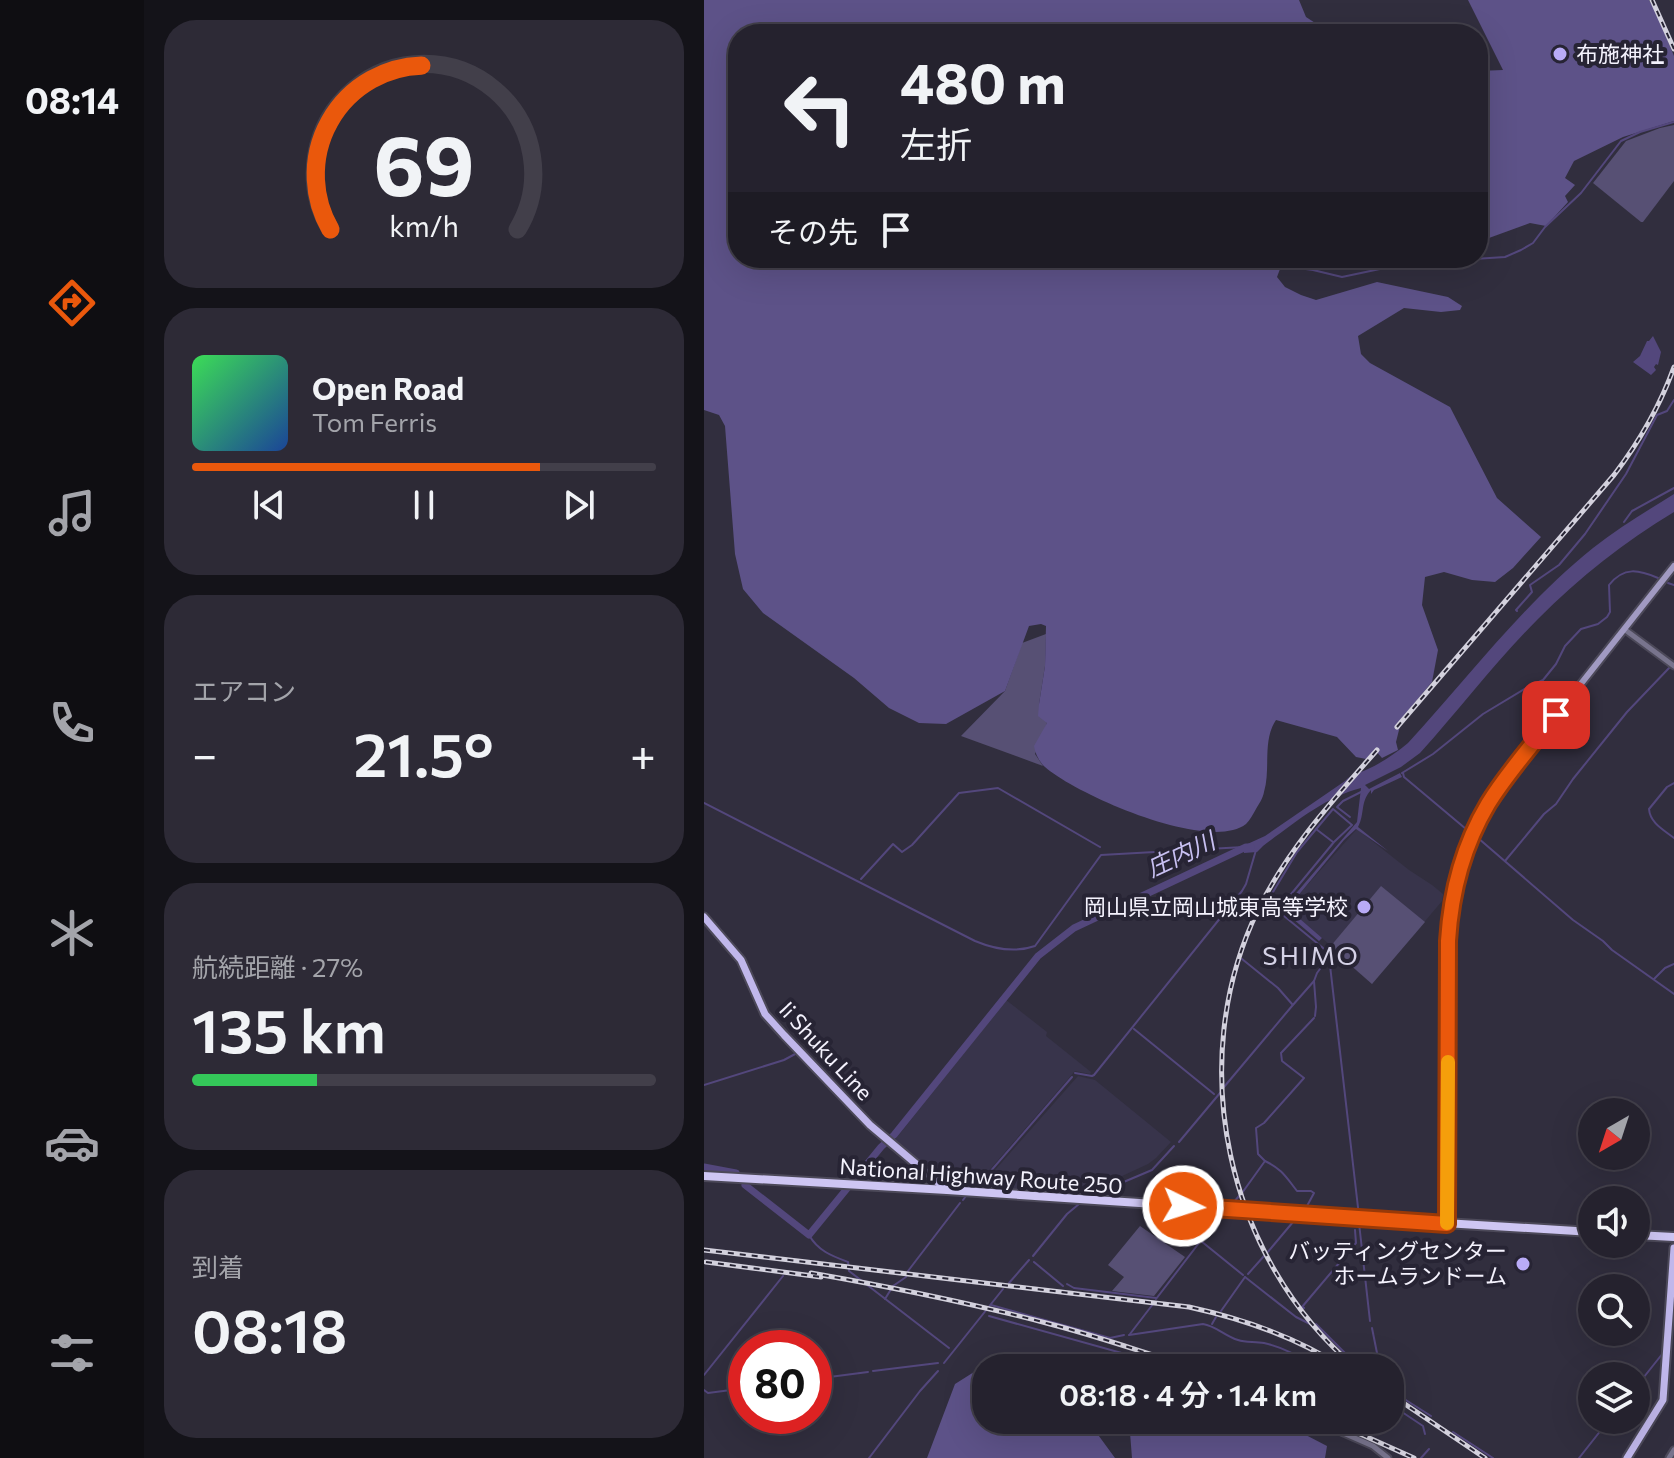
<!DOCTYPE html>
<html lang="ja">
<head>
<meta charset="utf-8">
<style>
  :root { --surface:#25222e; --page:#2d2a36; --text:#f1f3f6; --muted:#a3a4aa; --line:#423f4a; --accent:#ea580c }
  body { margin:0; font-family:Commissioner,"Noto Sans JP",sans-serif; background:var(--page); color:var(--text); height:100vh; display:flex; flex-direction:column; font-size:30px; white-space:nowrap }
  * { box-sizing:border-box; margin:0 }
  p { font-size:26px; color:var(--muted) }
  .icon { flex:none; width:44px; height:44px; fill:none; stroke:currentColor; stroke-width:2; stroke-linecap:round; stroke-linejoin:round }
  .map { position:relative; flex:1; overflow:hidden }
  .panel { display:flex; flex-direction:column; gap:20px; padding:20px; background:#141319; width:560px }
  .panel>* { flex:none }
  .hud { position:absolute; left:24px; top:24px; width:760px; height:244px; border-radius:32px; box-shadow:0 8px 32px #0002,0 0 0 2px var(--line); background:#25222e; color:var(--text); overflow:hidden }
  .needle { width:52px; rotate:219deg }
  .buttons { position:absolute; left:874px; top:1098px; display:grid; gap:16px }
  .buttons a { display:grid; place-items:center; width:72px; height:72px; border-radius:50%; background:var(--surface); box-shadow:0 8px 32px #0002,0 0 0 2px var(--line); font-size:40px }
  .speed { position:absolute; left:24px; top:1330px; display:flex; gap:16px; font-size:40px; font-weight:700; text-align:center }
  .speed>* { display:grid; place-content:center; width:104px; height:104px; border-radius:50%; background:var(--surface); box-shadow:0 8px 32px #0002,0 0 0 2px var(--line); line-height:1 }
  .speed .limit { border:12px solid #d22; background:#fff; color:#111 }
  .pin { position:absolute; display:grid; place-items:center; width:68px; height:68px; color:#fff; margin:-34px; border-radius:16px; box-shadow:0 4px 12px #0006 }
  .me { position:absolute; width:88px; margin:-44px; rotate:94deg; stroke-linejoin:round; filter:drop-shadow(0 0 6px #0008) }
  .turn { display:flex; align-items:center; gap:28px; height:168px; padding:0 40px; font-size:36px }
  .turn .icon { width:104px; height:104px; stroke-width:2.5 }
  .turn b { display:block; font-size:56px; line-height:68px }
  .then { display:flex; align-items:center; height:76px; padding:0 40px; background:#0003; gap:16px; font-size:30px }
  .big { font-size:60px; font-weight:600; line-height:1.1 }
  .panel .widget { flex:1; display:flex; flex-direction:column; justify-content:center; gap:12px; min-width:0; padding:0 28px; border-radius:32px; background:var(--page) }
  .panel .dial { align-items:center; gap:0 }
  .dial svg { height:208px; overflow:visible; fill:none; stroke:var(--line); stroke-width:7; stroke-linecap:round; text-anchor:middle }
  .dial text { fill:var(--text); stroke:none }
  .song { display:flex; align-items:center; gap:24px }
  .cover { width:96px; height:96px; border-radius:12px; background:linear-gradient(135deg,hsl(130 70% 55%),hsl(220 70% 35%)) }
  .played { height:8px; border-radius:4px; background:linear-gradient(90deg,var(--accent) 75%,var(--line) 75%) }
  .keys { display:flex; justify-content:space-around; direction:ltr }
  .heat { display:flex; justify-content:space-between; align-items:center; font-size:44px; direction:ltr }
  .charge { height:12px; border-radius:6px; background:linear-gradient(90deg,#34c759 27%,var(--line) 0) }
  .trip { position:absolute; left:268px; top:1354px; width:432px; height:80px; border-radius:32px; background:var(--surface); box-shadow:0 8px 32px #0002,0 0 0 2px var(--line); font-weight:600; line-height:80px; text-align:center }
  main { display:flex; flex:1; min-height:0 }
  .tabs { display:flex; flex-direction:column; width:144px; justify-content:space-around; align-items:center; background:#0f0e12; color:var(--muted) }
  .tabs .icon { width:56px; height:56px }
  .tabs .current { color:var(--accent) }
  .tabs b { font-size:36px; color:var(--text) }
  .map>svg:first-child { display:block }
  .built { fill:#38344b }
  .green { fill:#575074 }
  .forest { fill:#5d5288 }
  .water { fill:#53477c }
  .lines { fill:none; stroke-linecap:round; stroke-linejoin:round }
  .stream { stroke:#53477c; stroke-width:2 }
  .river { stroke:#53477c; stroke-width:7 }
  .tertiary-casing { stroke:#4c4959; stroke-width:9 }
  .secondary-casing { stroke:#4c4959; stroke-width:10 }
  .primary-casing { stroke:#4c4959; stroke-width:11 }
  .trunk-casing { stroke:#4c4959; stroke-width:12 }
  .tertiary { stroke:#78748d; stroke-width:5 }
  .secondary { stroke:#a19ac2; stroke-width:6 }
  .primary { stroke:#c0b7eb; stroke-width:7 }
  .trunk { stroke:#cec6f3; stroke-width:8 }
  .rail-casing { stroke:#d3d1dd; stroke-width:5 }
  .rail { stroke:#272434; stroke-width:2; stroke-dasharray:6; stroke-linecap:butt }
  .trunk-bridge-casing { stroke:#4c4959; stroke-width:12; stroke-linecap:butt }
  .trunk-bridge { stroke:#cec6f3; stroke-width:8 }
  .route-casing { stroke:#983908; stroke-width:20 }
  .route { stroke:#ea580c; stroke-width:14 }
  .slow { stroke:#f59e0b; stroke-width:14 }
  .poi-dot { fill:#b9abf7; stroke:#272434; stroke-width:3 }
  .labels { text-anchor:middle; stroke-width:8; stroke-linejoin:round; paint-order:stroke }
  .poi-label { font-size:22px; fill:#f4f2fd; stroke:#272434; text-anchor:end }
  .street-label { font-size:22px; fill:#f4f2fd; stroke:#272434 }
  .water-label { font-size:24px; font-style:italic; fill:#c8c0f2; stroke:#272434 }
  .quarter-label { font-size:26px; letter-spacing:2px; fill:#d5d2e7; stroke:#272434 }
</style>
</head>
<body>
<main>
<nav class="tabs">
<b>08:14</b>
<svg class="icon current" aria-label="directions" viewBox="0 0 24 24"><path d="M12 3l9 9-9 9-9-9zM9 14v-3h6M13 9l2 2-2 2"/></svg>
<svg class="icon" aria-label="music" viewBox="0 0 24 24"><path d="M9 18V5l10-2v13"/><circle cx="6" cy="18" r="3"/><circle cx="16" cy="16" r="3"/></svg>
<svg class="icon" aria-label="phone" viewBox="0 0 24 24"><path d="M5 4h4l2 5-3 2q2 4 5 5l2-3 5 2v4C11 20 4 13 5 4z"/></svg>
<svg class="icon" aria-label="climate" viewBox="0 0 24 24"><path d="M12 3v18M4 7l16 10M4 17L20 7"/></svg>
<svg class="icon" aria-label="car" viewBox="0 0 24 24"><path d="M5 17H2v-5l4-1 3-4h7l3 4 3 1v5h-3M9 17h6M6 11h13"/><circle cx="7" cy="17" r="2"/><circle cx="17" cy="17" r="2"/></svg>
<svg class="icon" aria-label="filters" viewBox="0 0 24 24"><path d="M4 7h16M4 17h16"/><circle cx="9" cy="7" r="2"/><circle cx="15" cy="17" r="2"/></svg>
</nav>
<section class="panel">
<div class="widget dial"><svg viewBox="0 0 100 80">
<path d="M14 69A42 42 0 1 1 86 69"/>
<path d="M14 69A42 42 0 0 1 49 6" stroke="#ea580c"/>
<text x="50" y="56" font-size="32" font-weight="700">69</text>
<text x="50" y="72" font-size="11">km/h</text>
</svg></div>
<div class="widget">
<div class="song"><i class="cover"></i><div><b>Open Road</b><p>Tom Ferris</p></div></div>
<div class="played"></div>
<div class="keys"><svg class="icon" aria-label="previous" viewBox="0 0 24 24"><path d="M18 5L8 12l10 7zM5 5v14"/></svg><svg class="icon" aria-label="pause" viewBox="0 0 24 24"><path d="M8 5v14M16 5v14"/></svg><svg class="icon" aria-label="next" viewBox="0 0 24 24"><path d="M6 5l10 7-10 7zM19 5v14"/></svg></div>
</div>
<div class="widget"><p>エアコン</p>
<div class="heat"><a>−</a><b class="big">21.5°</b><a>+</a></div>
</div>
<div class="widget"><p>航続距離 · 27%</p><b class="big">135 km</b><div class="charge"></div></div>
<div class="widget"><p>到着</p><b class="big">08:18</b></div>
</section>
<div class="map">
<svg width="970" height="1458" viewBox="0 0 970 1458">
  <rect width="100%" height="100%" fill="#312e3e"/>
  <g class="built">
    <path d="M653 829 705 870 728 885 739 894V896L738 901 668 984 626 948 625 944 592 916 587 910 589 904 598 891Z"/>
    <path d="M302 1000 343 1032 342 1036 387 1072 386 1074 371 1071 269 1189 244 1186 190 1141Z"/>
    <path d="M374 1076 391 1080 467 1142 452 1158 444 1164 403 1183 387 1188 375 1195 276 1190 277 1186Z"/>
  </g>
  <g class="green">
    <path d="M970 125V181L939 222H937L889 183 922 141 956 128Z"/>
    <path d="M342 634 341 666 335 704 343 723 331 754 339 766 257 736 301 691 318 643Z"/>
    <path d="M677 886 721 922 668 984 626 947Z"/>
    <path d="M436 1226 481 1257 450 1296 408 1291 420 1277 404 1265Z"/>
  </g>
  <g class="forest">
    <path d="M0 0H595L602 17 628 34H34V258H614L576 269 573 277 581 287 597 295 612 300 673 282 744 297 758 306 756 310 737 312 700 308 654 336 657 354 666 363 746 407 793 498 837 537 809 568 791 582 768 580 740 572 721 577 718 605 734 650 728 682 698 718 692 742 694 750 678 758 671 750 662 759 652 757 633 737 572 720C558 741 567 768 560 792 559 798 555 804 552 809 549 814 546 820 542 824 505 853 373 795 341 767 335 762 331 753 330 746L343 723 334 716 335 704 341 666 342 626 337 624 325 626 301 691 242 724 215 723 185 708 150 678 59 613 39 589 31 554 21 426 15 415 0 410Z"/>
    <path d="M764 0H945L953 14 970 56V121L919 137 870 161 861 178 871 185 861 196 864 202 842 226 826 223 774 242V71L799 70Z"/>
    <path d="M522 1355 575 1363 580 1368H468L483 1363Z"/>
    <path d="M270 1372C288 1378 282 1404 282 1420H386L392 1432 411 1458H223L251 1384Z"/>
    <path d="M425 1420H601L598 1433 623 1446 621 1458H428Z"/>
  </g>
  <g class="water">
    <path d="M949 336 957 352 954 365 952 364 950 367 952 370 947 375 929 362 936 356 943 341H945Z"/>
    <path d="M970 494V512C920 542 876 577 834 619 792 661 756 709 716 753L697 767 661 785 665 789 696 773 698 777 670 790 667 794V790C656 802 661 814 654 827L684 851 652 829 640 840 593 897 587 906 588 912 618 938 615 941 582 913 580 909 582 905 653 822 657 788C621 797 589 824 559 846L553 852 540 853 539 846 561 836 641 781C648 773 655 774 664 769 679 762 692 753 704 743 765 677 819 604 889 548 914 528 943 511 970 494Z"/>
  </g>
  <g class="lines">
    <g class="stream">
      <path d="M456 258 460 261 486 269 498 263H511L530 258"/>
      <path d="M574 258 580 266 609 270 638 277 690 266 712 264 724 258"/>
      <path d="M732 258 742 261 756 262 770 259 801 257 817 250 829 243 841 227 877 193 917 141 936 132 970 122"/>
      <path d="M920 522 928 511 970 488"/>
      <path d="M964 583 970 585"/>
      <path d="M813 611 812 610 828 592 826 585 855 565 881 534 922 474 953 415 963 411 970 400"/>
      <path d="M698 773 729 754 779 714 822 688 839 680 852 664 861 646 877 629 894 624 903 617 906 612 905 585C920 566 935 570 954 578"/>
      <path d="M699 773 700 777 762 829"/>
      <path d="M970 783 963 787 945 809C946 823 960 830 970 838"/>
      <path d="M0 803 271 941C290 949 311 953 331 946L397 855 540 847"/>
      <path d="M646 817 633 807 639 801 659 791"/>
      <path d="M612 829 629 842"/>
      <path d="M774 838 869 920 899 941 908 950 970 994"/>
      <path d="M801 861 840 814 852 804 869 779 923 712 966 667"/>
      <path d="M157 879 189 844 198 852 208 845 255 793 294 788 396 847"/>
      <path d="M574 910 630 842 648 825 629 809 593 852 563 902 619 948 623 951"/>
      <path d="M624 948 655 1216"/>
      <path d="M538 959 574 988 588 1004"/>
      <path d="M950 979 961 968 970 964"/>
      <path d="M610 981 612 1007 611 1016"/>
      <path d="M430 1029 510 1094"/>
      <path d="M371 1073 388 1076 390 1075 538 891 542 884 552 850"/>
      <path d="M0 1085 80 1060 93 1053"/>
      <path d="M520 1087 588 1006 610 981 613 973 624 958"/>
      <path d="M475 1142 516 1093"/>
      <path d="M561 1161C578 1169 582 1177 593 1191H607L610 1193 603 1206"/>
      <path d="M272 1188 368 1077"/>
      <path d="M538 1193 561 1161 554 1154 552 1128 560 1123 600 1078 578 1061 577 1053 610 1018"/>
      <path d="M389 1195 448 1170 470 1146"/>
      <path d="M259 1200 262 1196"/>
      <path d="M530 1202 535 1196"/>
      <path d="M516 1219 497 1241 539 1275"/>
      <path d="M655 1223 666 1321"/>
      <path d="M105 1235C114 1251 128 1256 144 1262L145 1271 245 1348"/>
      <path d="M563 1253 589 1222H602V1219"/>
      <path d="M329 1256 363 1214 375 1204"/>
      <path d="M330 1262 359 1286"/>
      <path d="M544 1274 560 1256"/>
      <path d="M541 1277 592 1317 606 1324"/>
      <path d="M305 1283 325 1260"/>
      <path d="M363 1284 370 1288 452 1298"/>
      <path d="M181 1299 189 1286 202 1277 204 1271 256 1203"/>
      <path d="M452 1299 495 1243"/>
      <path d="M287 1305 406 1338 420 1335"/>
      <path d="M600 1308 598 1307 652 1243 651 1230"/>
      <path d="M517 1311 541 1277"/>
      <path d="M285 1316 432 1357"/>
      <path d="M508 1324 512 1317"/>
      <path d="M612 1324 656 1368"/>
      <path d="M668 1328 676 1368"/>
      <path d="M426 1334 449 1304"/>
      <path d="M425 1335 499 1324C512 1326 521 1336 534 1340 542 1343 551 1341 560 1343 578 1347 598 1357 612 1368"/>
      <path d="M240 1363 299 1289"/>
      <path d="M658 1366 665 1367"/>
      <path d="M169 1371 234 1363"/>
      <path d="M0 1375 79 1276"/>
      <path d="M110 1379 164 1372"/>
      <path d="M932 1387 959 1353"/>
      <path d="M0 1390 4 1393 42 1388"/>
      <path d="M686 1390 727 1416"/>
      <path d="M686 1404 719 1426 721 1434"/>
      <path d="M749 1432 789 1458"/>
      <path d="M165 1458 216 1391 234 1371"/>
      <path d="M717 1458 725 1449"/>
      <path d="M875 1458 905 1420"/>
    </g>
    <g class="river">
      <path d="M0 1167 32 1173"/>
      <path d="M41 1185 105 1235 177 1147 190 1135 334 956 370 928 542 847H547"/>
    </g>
    <g class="tertiary-casing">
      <g id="tertiary">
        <path d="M920 629 970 666"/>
        <path d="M637 1432 669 1446 684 1458"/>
        <path d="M965 1458 970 1450"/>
      </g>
    </g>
    <g class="secondary-casing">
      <path id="secondary" d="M743 1224 744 941C746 886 763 836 793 790L970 566"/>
    </g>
    <g class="primary-casing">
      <g id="primary">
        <path d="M0 917 37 960 61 1014 80 1035 166 1125 243 1190"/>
        <path d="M923 1458 959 1400 970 1248"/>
      </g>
    </g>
    <g class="trunk-casing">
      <g id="trunk">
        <path d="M0 1176 243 1190 540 1210"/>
        <path d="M545 1211 888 1232"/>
        <path d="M932 1235 970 1237"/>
      </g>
    </g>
    <use href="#tertiary" class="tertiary"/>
    <use href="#secondary" class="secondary"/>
    <use href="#primary" class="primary"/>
    <use href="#trunk" class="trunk"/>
    <g class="rail-casing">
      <g id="rail">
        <path d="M948 0 970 49"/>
        <path d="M693 727 910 475C935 442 956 406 970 367"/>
        <path d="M0 1250 485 1307C540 1319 592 1337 640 1368"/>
        <path d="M2 1262 117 1277"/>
        <path d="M107 1273C187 1287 267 1303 346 1324 389 1335 432 1350 475 1363"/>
        <path d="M652 1368C522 1259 480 1062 554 910 584 849 629 800 673 750"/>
        <path d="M686 1394 781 1458"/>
        <path d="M625 1420 710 1458"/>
      </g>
    </g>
    <use href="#rail" class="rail"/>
    <g class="trunk-bridge-casing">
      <path id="trunk-bridge" d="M540 1210 545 1211"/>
    </g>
    <use href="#trunk-bridge" class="trunk-bridge"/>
  </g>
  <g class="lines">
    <g class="route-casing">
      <path id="route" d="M479 1206 743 1224 744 941C747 893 759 846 784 804 803 773 829 744 852 715"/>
    </g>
    <use href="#route" class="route"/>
    <path class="slow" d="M743 1223 744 1062"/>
  </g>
  <g class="poi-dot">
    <circle cx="856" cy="54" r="8"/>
    <circle cx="660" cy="907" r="8"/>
    <circle cx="819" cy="1264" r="8"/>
  </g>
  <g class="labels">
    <g class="poi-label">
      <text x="872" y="62" text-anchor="start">布施神社</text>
      <text x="644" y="915">岡山県立岡山城東高等学校</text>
      <text x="803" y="1259">バッティングセンター<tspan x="803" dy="25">ホームランドーム</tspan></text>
    </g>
    <g class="street-label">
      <text transform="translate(122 1051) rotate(47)" y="8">Ii Shuku Line</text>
      <text transform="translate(277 1176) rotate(4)" y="8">National Highway Route 250</text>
    </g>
    <g class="water-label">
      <text transform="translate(477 855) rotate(-25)" y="8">庄内川</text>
    </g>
    <g class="quarter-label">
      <text x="607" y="965">SHIMO</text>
    </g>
  </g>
</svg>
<div class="buttons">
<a><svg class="needle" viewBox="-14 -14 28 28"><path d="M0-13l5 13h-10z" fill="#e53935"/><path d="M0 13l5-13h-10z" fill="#a3a4aa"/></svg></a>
<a><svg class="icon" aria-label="sound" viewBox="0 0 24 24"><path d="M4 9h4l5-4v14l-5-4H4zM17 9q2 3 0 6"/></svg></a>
<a><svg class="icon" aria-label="search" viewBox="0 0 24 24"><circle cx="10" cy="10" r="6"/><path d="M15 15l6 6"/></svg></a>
<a><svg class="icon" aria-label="layers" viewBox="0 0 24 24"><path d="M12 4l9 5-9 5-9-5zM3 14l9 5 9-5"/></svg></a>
</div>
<div class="speed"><div class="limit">80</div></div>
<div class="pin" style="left:852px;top:715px;background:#d93025"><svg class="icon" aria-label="arrive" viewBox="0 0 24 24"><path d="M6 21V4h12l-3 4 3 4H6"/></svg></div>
<svg class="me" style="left:479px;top:1206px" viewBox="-20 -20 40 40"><circle r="17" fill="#ea580c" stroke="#fff" stroke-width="3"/><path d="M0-11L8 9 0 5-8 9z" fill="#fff"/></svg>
<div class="trip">08:18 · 4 分 · 1.4 km</div>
<div class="hud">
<div class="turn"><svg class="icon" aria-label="left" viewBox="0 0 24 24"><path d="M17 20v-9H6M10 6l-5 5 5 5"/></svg><div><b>480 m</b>左折</div></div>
<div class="then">その先<svg class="icon" aria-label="arrive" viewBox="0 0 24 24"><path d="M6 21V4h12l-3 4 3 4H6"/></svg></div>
</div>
</div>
</main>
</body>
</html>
